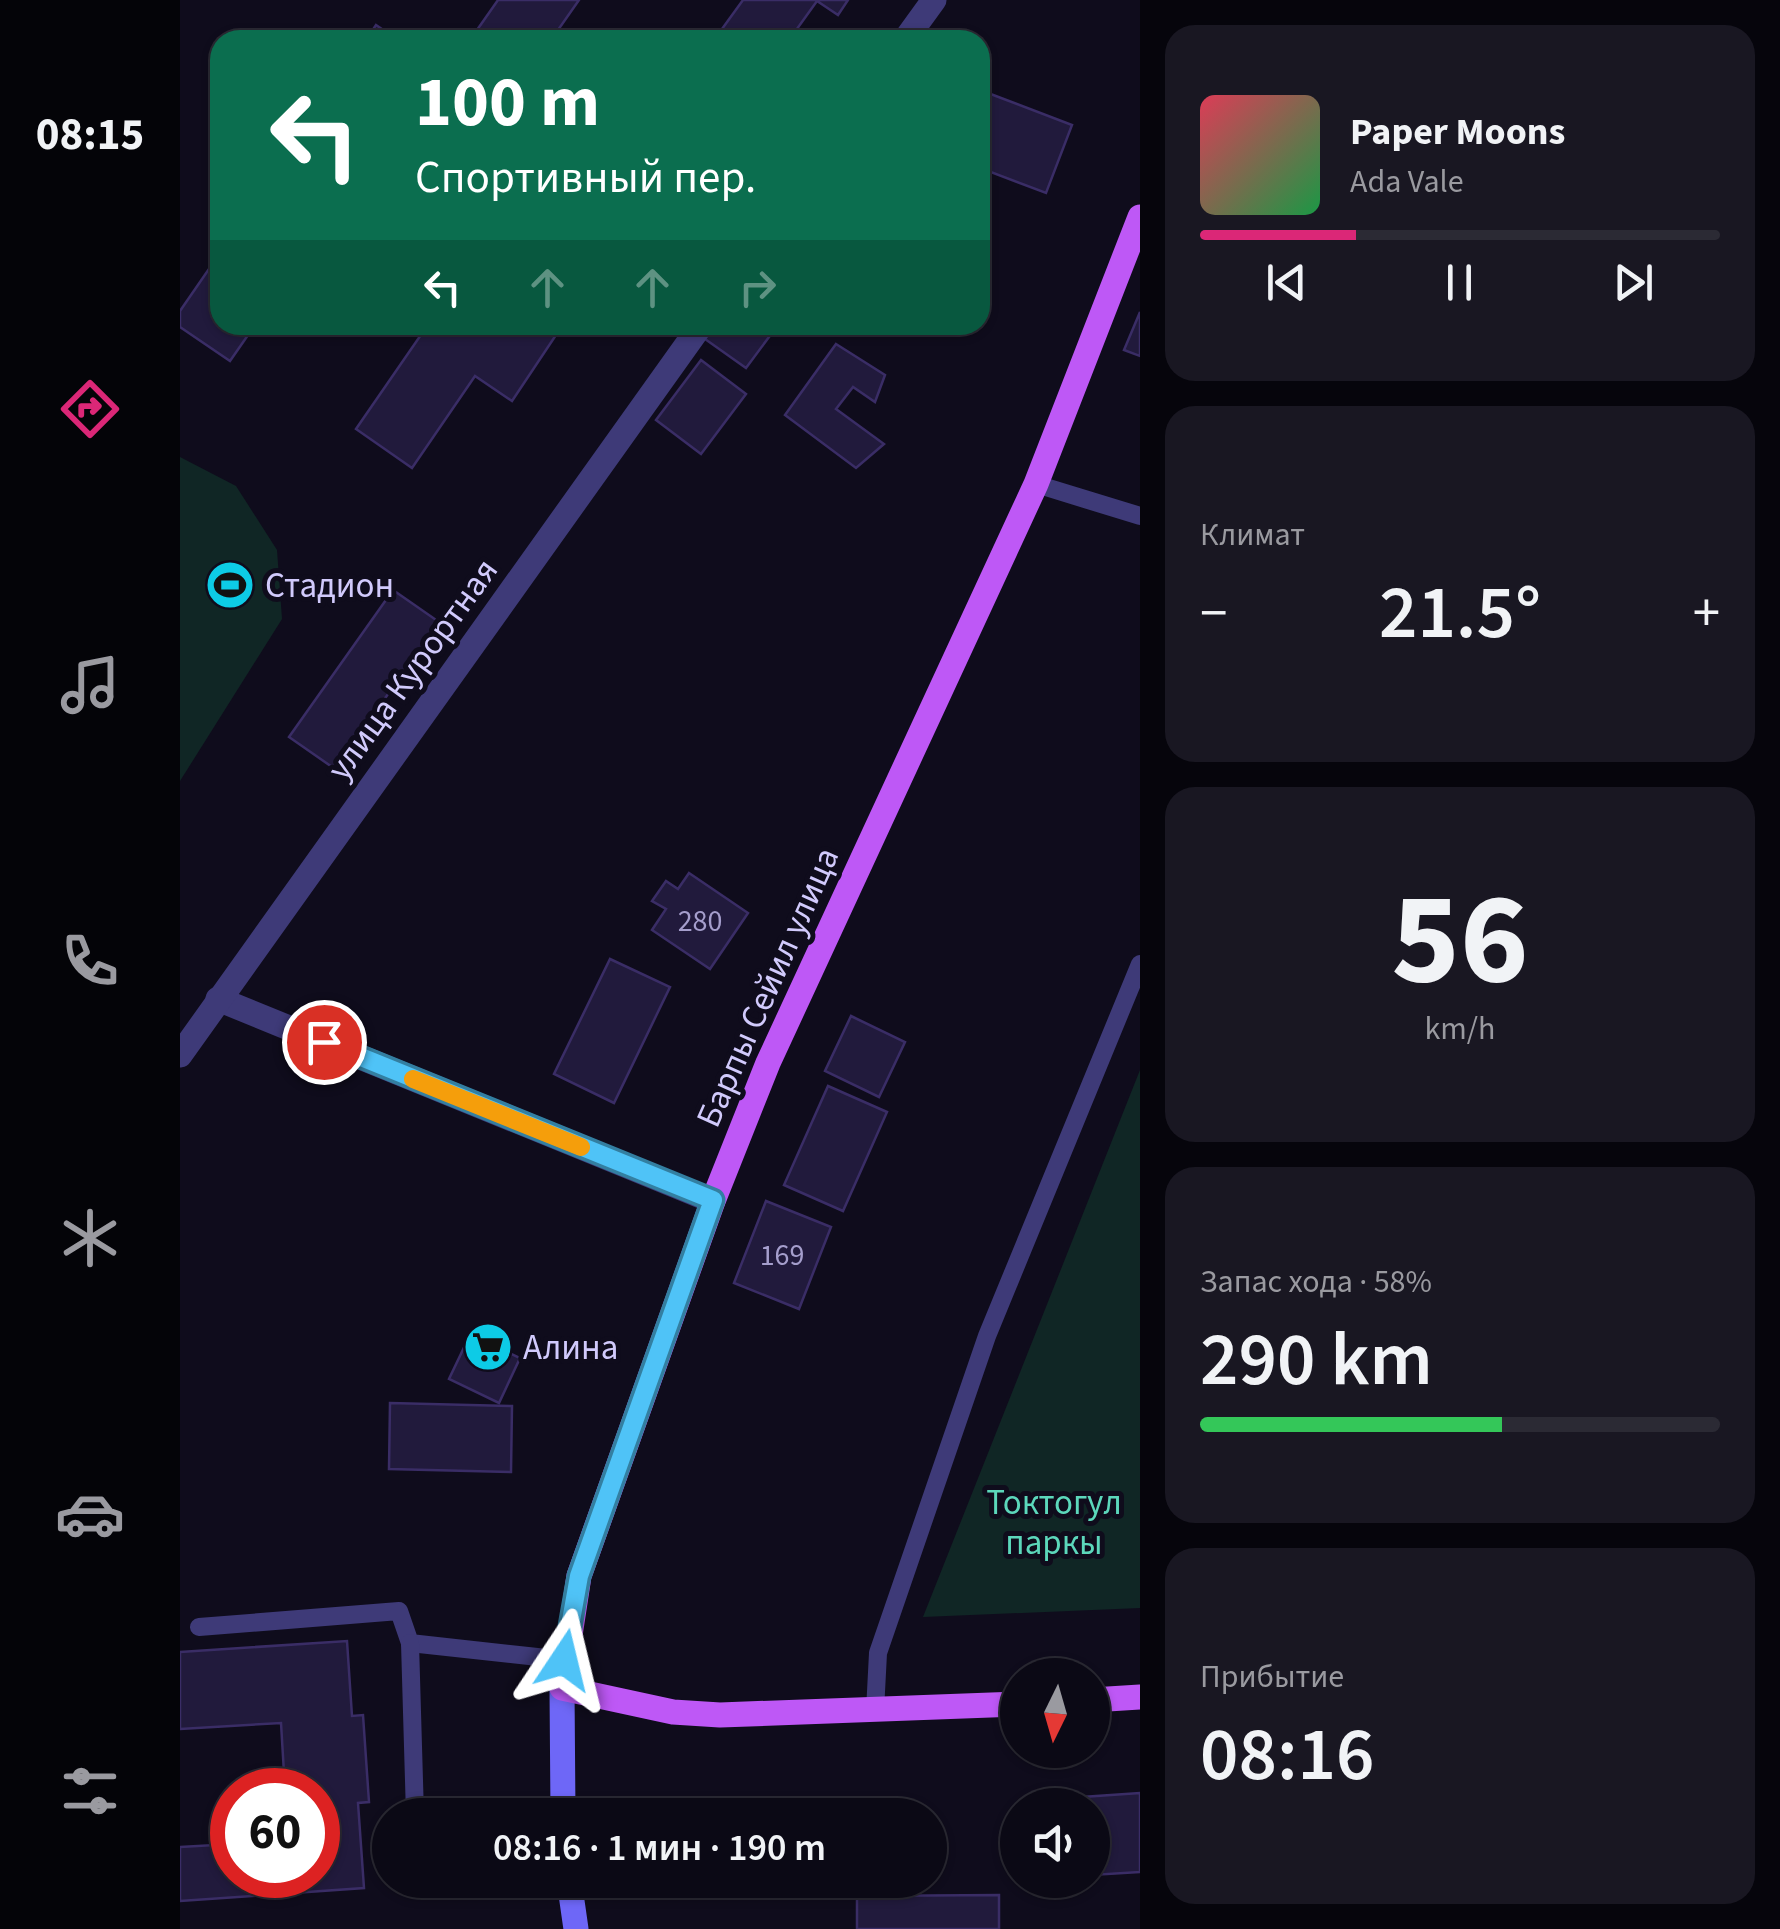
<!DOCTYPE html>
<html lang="ru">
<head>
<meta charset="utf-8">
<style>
  :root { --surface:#0b0915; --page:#191722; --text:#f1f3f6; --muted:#9a9aa0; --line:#2b2a34; --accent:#db2777 }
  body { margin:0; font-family:"Source Sans 3",sans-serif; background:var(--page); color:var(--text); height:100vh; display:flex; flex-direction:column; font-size:38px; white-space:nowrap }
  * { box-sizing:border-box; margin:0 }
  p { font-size:32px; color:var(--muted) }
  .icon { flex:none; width:55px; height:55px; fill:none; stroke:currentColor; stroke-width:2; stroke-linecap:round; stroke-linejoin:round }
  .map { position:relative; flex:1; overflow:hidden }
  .side { display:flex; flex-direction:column; gap:25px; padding:25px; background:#06050c; width:640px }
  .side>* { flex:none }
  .banner { position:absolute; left:30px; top:30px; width:780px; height:305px; border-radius:30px; box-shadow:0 2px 8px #0004,0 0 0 2px var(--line); background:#0b6e4f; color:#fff; overflow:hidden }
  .needle { width:65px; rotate:185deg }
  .buttons { position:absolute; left:820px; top:1658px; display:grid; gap:20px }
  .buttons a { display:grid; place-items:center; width:110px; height:110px; border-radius:50%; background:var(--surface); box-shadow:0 2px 8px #0004,0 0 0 2px var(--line); font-size:50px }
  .speed { position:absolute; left:30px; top:1768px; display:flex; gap:20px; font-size:50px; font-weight:700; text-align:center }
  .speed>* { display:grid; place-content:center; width:130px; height:130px; border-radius:50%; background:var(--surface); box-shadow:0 2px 8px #0004,0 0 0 2px var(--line); line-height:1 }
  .speed .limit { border:15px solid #d22; background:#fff; color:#111 }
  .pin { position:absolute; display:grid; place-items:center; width:85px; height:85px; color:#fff; margin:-42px; border:5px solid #fff; border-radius:50%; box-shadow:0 2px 10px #0007 }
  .me { position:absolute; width:110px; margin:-55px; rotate:10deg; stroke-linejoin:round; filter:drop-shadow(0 0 8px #0008) }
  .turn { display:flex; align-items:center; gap:35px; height:210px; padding:0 40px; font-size:45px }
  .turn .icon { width:130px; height:130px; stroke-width:2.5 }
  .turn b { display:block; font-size:70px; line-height:85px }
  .lanes { display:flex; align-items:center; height:95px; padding:0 40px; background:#0003; justify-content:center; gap:50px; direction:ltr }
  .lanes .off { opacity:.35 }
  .big { font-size:75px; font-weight:600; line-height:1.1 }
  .side .widget { flex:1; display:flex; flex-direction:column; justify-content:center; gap:15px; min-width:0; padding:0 35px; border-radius:30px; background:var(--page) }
  .side .dial { align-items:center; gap:0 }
  .dial b { font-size:130px; line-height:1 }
  .song { display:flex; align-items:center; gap:30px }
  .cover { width:120px; height:120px; border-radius:15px; background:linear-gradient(135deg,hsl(350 70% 55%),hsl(140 70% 35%)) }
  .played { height:10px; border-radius:5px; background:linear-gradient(90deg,var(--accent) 30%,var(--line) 30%) }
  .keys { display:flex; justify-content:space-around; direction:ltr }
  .heat { display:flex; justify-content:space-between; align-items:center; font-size:55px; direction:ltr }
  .charge { height:15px; border-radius:8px; background:linear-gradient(90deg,#34c759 58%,var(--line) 0) }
  .trip { position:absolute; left:192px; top:1798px; width:575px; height:100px; border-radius:50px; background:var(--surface); box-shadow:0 2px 8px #0004,0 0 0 2px var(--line); font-weight:600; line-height:100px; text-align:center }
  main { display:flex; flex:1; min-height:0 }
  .menu { display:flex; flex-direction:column; width:180px; justify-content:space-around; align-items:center; background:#040408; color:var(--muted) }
  .menu .icon { width:70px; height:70px }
  .menu .current { color:var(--accent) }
  .menu b { font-size:45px; color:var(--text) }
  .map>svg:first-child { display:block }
  .green { fill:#102625 }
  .building { fill:#211a3c; stroke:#3a2d66; stroke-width:2.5 }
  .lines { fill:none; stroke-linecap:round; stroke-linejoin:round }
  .lane { stroke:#3e3a78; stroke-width:18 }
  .street { stroke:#3e3a78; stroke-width:25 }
  .secondary { stroke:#6e67f7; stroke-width:25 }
  .primary { stroke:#be58f6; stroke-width:25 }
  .route-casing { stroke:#337fa1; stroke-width:25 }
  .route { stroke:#4fc3f7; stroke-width:18 }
  .slow { stroke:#f59e0b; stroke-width:18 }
  .labels { text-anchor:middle; stroke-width:10; stroke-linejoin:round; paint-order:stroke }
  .number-label { font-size:30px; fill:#a59ecc }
  .poi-label { font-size:35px; fill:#d1cafc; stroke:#0f0c1c; text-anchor:start }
  .street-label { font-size:35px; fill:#d1cafc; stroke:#0f0c1c }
  .park-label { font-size:35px; fill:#5cd7bb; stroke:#0f0c1c }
</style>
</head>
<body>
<main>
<nav class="menu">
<b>08:15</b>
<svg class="icon current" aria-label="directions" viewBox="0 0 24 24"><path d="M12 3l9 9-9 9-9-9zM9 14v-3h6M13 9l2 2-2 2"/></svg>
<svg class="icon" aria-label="music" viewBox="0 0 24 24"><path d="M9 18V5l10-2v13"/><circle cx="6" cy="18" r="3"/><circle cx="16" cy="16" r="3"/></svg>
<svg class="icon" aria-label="phone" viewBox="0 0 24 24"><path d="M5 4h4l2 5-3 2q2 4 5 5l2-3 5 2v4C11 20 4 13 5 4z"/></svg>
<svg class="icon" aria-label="climate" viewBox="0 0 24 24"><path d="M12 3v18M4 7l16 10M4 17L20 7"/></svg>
<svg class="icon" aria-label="car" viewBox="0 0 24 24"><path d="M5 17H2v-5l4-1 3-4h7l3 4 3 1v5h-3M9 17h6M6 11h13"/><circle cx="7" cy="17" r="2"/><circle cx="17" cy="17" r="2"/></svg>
<svg class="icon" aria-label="filters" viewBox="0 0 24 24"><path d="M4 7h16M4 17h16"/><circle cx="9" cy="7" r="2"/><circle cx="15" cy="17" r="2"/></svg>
</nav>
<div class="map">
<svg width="960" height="1929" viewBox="0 0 960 1929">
  <rect width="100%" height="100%" fill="#0f0c1c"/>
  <g class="green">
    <path d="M0 457 56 486 97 550 102 619 0 781Z"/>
    <path d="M960 1070V1608L743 1617Z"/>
  </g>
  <g class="building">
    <path d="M318 0H399L371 40H311L297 30Z"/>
    <path d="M563 0H668L658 15 637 1 609 40H534Z"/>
    <path d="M196 25 218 40H186Z"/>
    <path d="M800 90 892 125 866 193 800 168Z"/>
    <path d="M40 253V325H75L50 361 0 327V311Z"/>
    <path d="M960 312V356L944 350Z"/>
    <path d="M240 325 382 326 332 401 295 376 232 468 176 429 245 329Z"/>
    <path d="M535 325H572L589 337 566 368 525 339Z"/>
    <path d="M656 344 705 375 695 402 673 387 656 409 704 444 676 468 605 415Z"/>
    <path d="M521 360 566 394 521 454 476 420Z"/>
    <path d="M213 590 259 622 155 769 109 737Z"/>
    <path d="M509 873 568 913 530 969 472 930 486 909 472 901 486 881 498 889Z"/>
    <path d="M430 959 490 987 434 1103 374 1074Z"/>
    <path d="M671 1016 725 1042 699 1097 645 1071Z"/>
    <path d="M648 1086 707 1112 663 1211 604 1185Z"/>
    <path d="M586 1201 651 1227 619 1309 554 1283Z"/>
    <path d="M290 1335 340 1358 319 1403 269 1379Z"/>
    <path d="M210 1403 332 1406 331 1472 209 1469Z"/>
    <path d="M167 1641 172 1716 183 1715 189 1802 178 1803 184 1888 0 1901V1847L52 1844V1875H138V1790H105L101 1723 0 1729V1652Z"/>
    <path d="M960 1793V1872L912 1875V1805H889L888 1798Z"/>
    <path d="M819 1895V1929H677V1896Z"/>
  </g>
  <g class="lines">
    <g class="lane">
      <path d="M856 484 960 516"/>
      <path d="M19 1627 219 1611 230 1643 385 1660"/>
      <path d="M230 1643 235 1815"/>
      <path d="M695 1711 698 1653 807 1336 960 964"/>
    </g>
    <g class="street">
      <path d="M725 40 754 0"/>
      <path d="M38 999 533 1201"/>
      <path d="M0 1055 521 325"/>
    </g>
    <g class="secondary">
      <path d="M382 1688 383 1815"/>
      <path d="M389 1880 396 1929"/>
    </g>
    <g class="primary">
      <path d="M912 1700 960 1697"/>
      <path d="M838 1704 540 1715 493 1712 382 1688 399 1576 533 1201 588 1063 856 484 960 217"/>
    </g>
  </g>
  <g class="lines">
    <g class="route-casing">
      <path id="route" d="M144 1042 533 1200 399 1576 384 1660"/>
    </g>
    <use href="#route" class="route"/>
    <path class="slow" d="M233 1079 401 1147"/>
  </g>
  <defs>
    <g id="stadium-disc" transform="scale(2.5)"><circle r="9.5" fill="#0dcbe6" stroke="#0f0c1c"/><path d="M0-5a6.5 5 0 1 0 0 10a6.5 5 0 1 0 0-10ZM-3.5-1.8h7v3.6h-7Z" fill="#111"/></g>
    <g id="supermarket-disc" transform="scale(2.5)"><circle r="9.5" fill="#0dcbe6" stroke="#0f0c1c"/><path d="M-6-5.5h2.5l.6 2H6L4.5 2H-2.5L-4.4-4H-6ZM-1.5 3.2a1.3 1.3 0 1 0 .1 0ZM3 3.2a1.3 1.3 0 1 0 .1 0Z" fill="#111"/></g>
  </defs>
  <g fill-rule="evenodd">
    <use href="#stadium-disc" x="50" y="585"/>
    <use href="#supermarket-disc" x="308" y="1347"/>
  </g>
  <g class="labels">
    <g class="number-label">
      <text x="520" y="931">280</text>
      <text x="602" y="1265">169</text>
    </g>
    <g class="poi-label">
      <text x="85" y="597">Стадион</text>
      <text x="343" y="1359">Алина</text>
    </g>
    <g class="street-label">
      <text transform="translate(232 669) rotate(-54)" y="12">улица Курортная</text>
      <text transform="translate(587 987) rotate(-66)" y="12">Барпы Сейил улица</text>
    </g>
    <g class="park-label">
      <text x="874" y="1514">Токтогул<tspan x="874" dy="40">паркы</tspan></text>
    </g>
  </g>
</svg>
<div class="buttons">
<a><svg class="needle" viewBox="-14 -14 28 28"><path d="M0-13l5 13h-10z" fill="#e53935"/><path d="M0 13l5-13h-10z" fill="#9a9aa0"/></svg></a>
<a><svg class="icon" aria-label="sound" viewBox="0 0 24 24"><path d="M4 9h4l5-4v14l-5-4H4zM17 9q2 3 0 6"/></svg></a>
</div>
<div class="speed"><div class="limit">60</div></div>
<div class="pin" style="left:144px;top:1042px;background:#d93025"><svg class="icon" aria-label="arrive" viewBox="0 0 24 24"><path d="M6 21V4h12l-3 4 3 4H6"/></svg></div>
<svg class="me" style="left:384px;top:1660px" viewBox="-20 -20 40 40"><path d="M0-17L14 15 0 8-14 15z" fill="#4fc3f7" stroke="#fff" stroke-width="4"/></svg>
<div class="trip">08:16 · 1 мин · 190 m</div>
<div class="banner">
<div class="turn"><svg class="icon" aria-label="left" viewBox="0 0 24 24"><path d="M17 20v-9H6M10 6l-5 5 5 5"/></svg><div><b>100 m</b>Спортивный пер.</div></div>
<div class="lanes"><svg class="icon" aria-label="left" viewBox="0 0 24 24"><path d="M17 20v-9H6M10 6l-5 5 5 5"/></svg><svg class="icon off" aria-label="ahead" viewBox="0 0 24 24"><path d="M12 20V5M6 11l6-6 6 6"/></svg><svg class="icon off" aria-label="ahead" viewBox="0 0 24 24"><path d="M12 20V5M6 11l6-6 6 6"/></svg><svg class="icon off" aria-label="right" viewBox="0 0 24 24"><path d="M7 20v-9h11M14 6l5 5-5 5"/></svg></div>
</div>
</div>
<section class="side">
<div class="widget">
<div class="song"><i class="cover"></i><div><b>Paper Moons</b><p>Ada Vale</p></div></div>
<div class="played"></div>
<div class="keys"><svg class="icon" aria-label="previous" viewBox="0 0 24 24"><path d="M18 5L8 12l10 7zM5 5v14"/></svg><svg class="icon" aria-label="pause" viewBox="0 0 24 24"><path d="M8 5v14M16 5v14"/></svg><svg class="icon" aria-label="next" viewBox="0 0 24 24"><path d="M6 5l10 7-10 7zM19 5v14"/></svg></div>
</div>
<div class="widget"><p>Климат</p>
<div class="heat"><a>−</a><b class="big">21.5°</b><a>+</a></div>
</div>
<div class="widget dial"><b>56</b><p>km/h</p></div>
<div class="widget"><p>Запас хода · 58%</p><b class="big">290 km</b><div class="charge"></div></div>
<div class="widget"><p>Прибытие</p><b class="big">08:16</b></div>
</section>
</main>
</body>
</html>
